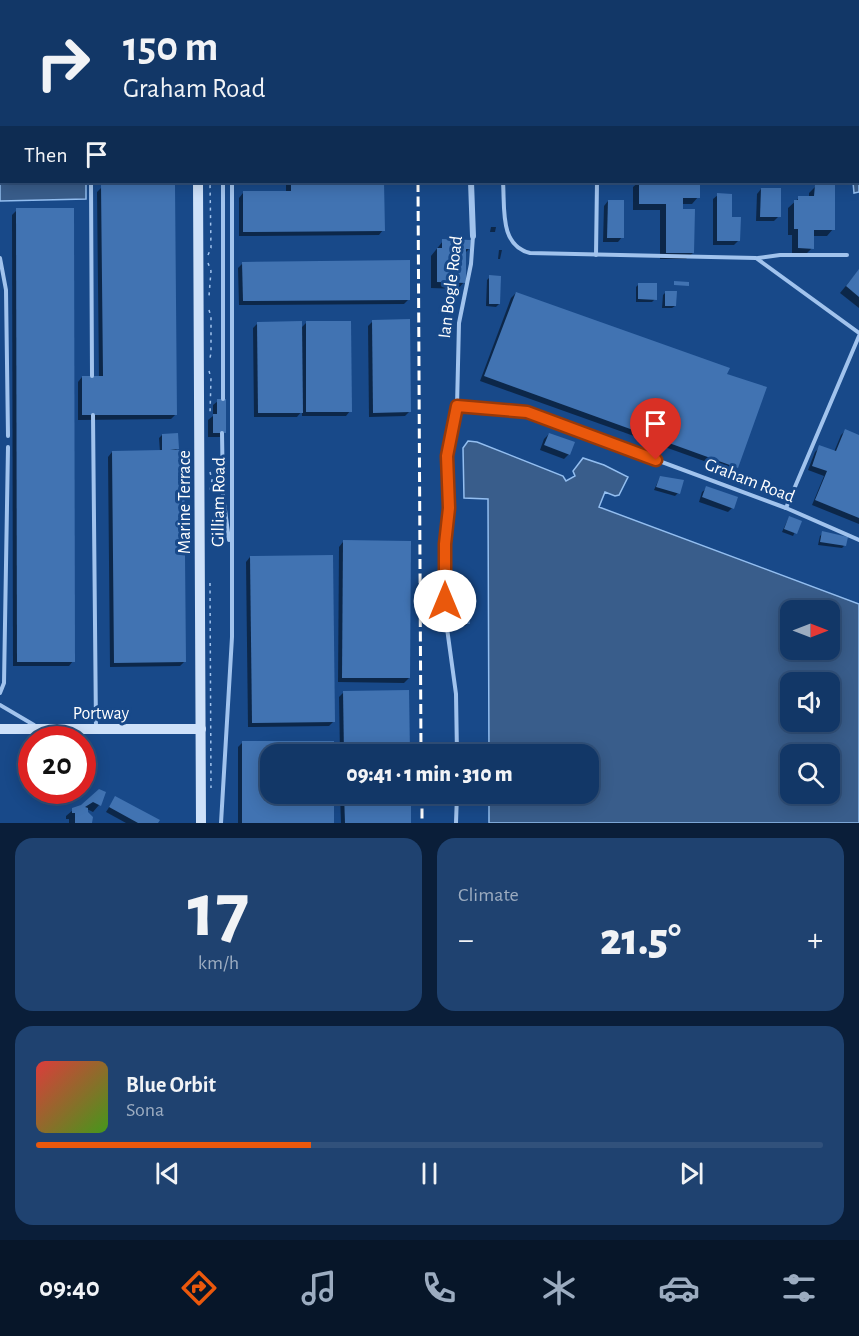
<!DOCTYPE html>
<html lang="en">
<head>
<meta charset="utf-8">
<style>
  :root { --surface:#123767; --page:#1f4270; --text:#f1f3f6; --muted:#9cacc0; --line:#31517b; --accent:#ea580c }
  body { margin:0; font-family:"Alegreya Sans",sans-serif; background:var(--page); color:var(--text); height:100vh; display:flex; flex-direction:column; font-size:22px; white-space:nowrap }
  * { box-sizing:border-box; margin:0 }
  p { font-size:20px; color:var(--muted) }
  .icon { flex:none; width:33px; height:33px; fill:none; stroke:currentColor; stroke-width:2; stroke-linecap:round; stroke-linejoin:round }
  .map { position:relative; height:823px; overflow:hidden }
  .panel { display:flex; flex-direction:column; gap:15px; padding:15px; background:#0a1e39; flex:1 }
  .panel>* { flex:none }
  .guide { position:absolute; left:0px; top:0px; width:860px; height:183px; box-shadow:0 3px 15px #0003,0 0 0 2px var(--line); background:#123767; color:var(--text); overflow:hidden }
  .needle { width:39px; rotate:90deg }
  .buttons { position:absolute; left:780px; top:600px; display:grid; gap:12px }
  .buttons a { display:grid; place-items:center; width:60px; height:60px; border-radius:12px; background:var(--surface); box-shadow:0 3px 15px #0003,0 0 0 2px var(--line); font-size:30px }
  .speed { position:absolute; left:18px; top:726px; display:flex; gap:12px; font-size:30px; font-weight:700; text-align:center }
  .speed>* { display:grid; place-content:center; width:78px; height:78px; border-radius:50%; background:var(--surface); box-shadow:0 3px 15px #0003,0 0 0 2px var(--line); line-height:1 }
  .speed .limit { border:9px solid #d22; background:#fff; color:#111 }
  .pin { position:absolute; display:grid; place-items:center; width:51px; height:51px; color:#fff; margin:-62px -26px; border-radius:50% 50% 50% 0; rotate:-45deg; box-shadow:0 0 6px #0007 }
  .pin .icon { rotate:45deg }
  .me { position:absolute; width:66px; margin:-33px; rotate:0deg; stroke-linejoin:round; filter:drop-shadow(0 0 4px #0008) }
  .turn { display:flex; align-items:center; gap:21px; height:126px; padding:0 24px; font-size:27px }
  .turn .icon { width:78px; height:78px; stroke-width:2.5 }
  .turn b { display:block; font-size:42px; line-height:51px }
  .then { display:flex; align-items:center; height:57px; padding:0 24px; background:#0003; gap:12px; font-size:22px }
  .big { font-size:45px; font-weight:800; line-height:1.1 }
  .panel .card { flex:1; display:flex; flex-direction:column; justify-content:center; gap:9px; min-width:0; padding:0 21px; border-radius:18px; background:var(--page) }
  .panel .dial { align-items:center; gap:0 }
  .dial b { font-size:78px; line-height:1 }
  .song { display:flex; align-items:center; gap:18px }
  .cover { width:72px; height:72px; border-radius:9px; background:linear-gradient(135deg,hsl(0 70% 55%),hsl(100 70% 35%)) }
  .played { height:6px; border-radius:3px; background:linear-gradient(90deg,var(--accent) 35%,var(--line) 35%) }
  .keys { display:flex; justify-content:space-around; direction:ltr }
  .heat { display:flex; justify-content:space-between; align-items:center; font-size:33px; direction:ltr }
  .panel .tiles { flex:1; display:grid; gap:15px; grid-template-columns:1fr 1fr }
  .card:last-child { grid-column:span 2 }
  .trip { position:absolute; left:260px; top:744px; width:339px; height:60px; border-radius:18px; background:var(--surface); box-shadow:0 3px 15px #0003,0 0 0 2px var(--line); font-weight:800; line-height:60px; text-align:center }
  .dock { display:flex; height:96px; justify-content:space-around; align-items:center; background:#071629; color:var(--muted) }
  .dock .icon { width:42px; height:42px }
  .dock .on { color:var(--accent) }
  .dock b { font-size:27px; color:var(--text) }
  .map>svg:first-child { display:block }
  .water { fill:#395d8b; stroke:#93bef0; stroke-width:1.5; fill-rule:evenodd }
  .shadow { fill:#0007 }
  .building { fill:#4173b2 }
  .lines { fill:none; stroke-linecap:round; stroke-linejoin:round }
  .path { stroke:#a1c3ed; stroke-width:1.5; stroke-dasharray:3 4.5; stroke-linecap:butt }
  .lane { stroke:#a1c3ed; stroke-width:4 }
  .street { stroke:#a1c3ed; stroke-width:6 }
  .secondary { stroke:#cee1f9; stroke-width:10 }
  .rail { stroke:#fff; stroke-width:3; stroke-dasharray:10 4.5; stroke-linecap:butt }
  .route-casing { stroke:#983908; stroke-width:15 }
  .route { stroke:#ea580c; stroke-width:10 }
  .labels { text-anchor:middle; stroke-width:6; stroke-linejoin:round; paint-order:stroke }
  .street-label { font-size:18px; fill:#fff; stroke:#184989 }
</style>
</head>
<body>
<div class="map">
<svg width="859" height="823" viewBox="0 0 859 823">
  <rect width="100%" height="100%" fill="#184989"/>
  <g class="water">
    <path d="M567 0H859V192L854 193 853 182H858V2Z"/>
    <path d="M0 175 2 182H86V199L0 201Z"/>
    <path d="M468 441 477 442 563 476 566 481 575 476 573 471 583 458 604 465 628 477 619 495 615 496 605 492 599 507 859 604V823H489V794H588V754H489L488 499 464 498 463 448ZM790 610H830V650H790ZM790 682H830V722H790ZM790 754H830V794H790Z"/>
  </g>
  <g class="shadow">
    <rect x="236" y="0" width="37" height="2"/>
    <path d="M0 39H2L0 124Z"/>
    <path d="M286 182H383V230L379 235 239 236V198L243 193H286Z"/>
    <path d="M639 182H698V197L692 204H682L693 253 686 259H660V210H633V187Z"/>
    <path d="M102 187 176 414 171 419 78 420V382L82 377H99L97 192Z"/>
    <path d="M815 187 833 229 827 236H813L812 248 806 254H792V235H788V208L799 198H809V193Z"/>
    <path d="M761 189 779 216 774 221H756L757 194Z"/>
    <path d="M718 195 731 219 739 240 734 245H713V199Z"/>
    <path d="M608 201 622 237 618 242H603L604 206Z"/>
    <path d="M17 210 73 661 69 666H13L12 215Z"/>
    <path d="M491 227H496L495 232H490Z"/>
    <path d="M443 241 469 249 465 253 464 282 458 289 431 288V256Z"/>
    <path d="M499 250H502L500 259H498Z"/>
    <path d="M243 263 409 299 404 304 239 305 238 268Z"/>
    <path d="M859 270V308L840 293Z"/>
    <path d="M490 277 499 304 496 307 486 306 487 280Z"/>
    <path d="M639 284 655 299 652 302H636V287Z"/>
    <path d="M516 293 726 375 737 467 732 471 480 381 511 298Z"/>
    <path d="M665 293 675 306 672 308H662L663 295Z"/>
    <path d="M373 321 409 412 405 416 369 417 368 326Z"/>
    <path d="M258 323 301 328 306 323 350 411 346 416H302V411L297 417H254L253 328Z"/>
    <path d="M218 401 225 432 220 437H208V420L213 416V405Z"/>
    <path d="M845 431 859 436V524L812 505 824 476 808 470 815 452 820 447 834 452 841 435Z"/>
    <path d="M549 434 569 454 564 459 540 450 544 439Z"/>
    <path d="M162 435 177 449 174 452 185 661 180 666 110 667 108 457 112 452H160L159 438Z"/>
    <path d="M660 477 678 493 675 496 654 490Z"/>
    <path d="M707 488 732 508 728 512 699 502 702 492Z"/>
    <path d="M789 517 800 522 793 536 782 532Z"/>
    <path d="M823 533 844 546 842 548 818 545 820 536Z"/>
    <path d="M343 542 409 678 404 683 338 682 339 547Z"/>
    <path d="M250 557 334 721 329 726 248 727 246 562Z"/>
    <path d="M460 614 468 623 465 626H457V617Z"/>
    <path d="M408 692 409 754H340L339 697 343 693Z"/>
    <path d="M332 742V754H270V794H332L333 823H238V747L242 743Z"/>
    <path d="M104 793 99 805 93 812 87 809 91 823H69V819H66V816L73 810Z"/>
    <path d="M340 794H409L410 823H341Z"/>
    <path d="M115 798 157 823H126L106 812Z"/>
  </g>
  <g class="building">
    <path d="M291 182H384L385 231 243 232V191H291Z"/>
    <path d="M639 182H700V198H683V209H695L694 253H666V204H639Z"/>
    <path d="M101 185H175L177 415H82V376H103Z"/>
    <path d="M815 185H835V230H814V249L798 248V229H794V200H798V196H814Z"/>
    <path d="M761 188H781V217H760Z"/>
    <path d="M717 193 732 194V217H741L740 241H717Z"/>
    <path d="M608 200H624V238H607Z"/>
    <path d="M16 208H74L75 662H17Z"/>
    <path d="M442 239 471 240 470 249H466V283L437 282V248H442Z"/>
    <path d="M410 260V300L243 301 242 262Z"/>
    <path d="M859 269V297L846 286Z"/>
    <path d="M489 275 501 276 500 304H489Z"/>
    <path d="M674 281 689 282V286L674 285Z"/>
    <path d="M638 283H657V300L638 299Z"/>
    <path d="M665 291H677L676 306H665Z"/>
    <path d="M516 292 730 368 727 374 767 387 738 468 484 376Z"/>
    <path d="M410 319 411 412 373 413 372 320Z"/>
    <path d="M302 321 303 413H258L257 322Z"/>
    <path d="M306 321H351L352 412H306Z"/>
    <path d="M217 399H226V433H213V414H217Z"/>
    <path d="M845 429 859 435V518L815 500 827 471 812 466 819 445 836 451Z"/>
    <path d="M178 433 179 449 170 450H184L186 662 114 663 112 451 162 450V434Z"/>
    <path d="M549 433 575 442 570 455 544 445Z"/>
    <path d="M660 476 684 480 680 494 656 487Z"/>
    <path d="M706 486 738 497 734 509 702 497Z"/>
    <path d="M789 516 802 521 797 534 784 529Z"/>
    <path d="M822 531 848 537 846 546 820 542Z"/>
    <path d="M343 540 411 541 410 678H342Z"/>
    <path d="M333 555 335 722 252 723 250 556Z"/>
    <path d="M469 612 470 624H460L459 613Z"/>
    <path d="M409 690 410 754H344L343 691Z"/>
    <path d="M242 741H334V754H270V794H334V823H242Z"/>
    <path d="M99 789 106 792 101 806 93 802 85 807 88 808V812L93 817 92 823H75V813H72V808L81 805Z"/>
    <path d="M344 794H411V823H345Z"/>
    <path d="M115 796 160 820 158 823H138L109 807Z"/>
  </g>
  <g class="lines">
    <g class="path">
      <path d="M618 0V2"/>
      <path d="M714 0V2"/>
      <path d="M838 0H855"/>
      <path d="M827 2V0"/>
      <path d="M208 255 211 248 210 182"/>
      <path d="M208 263 211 271 209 296"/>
      <path d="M209 310 211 317V353L210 358"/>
      <path d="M209 371 211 378 210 414"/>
      <path d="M210 472 212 480 210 491"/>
      <path d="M210 583 211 788"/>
    </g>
    <g class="lane">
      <path d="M213 0V2"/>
      <path d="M286 2 287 0"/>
      <path d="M91 182 92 376"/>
      <path d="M503 182C505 208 499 245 530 253L756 258 859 333"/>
      <path d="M596 255 597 182"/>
      <path d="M0 258 6 290 8 436"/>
      <path d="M758 258 780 255H847"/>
      <path d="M223 399V182"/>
      <path d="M457 406 527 412 786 508 859 540"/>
      <path d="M93 415 96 728"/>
      <path d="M222 433 223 495 229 540"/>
      <path d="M786 508 859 336"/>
      <path d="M0 693 4 683 8 447"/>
      <path d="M0 705 34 725"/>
      <path d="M457 754 456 694 446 621 445 544 449 508 447 456 457 406 459 323 471 264 473 236"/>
      <path d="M221 823 232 637V182"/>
      <path d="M456 823 457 794"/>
    </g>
    <g class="street">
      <path d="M441 0V2"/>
      <path d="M0 19H2"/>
      <path d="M0 161 2 160"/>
      <path d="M471 182 473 236"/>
    </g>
    <g class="secondary">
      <path d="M198 0V2"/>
      <path d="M198 182 201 823"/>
      <path d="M0 729H201"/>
    </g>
    <g class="rail">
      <path d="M417 0V2"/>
      <path d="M418 182 421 754"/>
      <path d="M422 794V823"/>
    </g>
  </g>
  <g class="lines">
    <g class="route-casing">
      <path id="route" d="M445 601V544L449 508 447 456 457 406 527 412 656 460"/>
    </g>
    <use href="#route" class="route"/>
  </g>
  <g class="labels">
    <g class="street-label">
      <text transform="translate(450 287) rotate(-83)" y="6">Ian Bogle Road</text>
      <text transform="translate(750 480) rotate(21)" y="6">Graham Road</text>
      <text transform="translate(184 502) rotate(-90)" y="6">Marine Terrace</text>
      <text transform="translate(218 502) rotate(-89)" y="6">Gilliam Road</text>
      <text x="101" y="719">Portway</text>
    </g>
  </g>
</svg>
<div class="buttons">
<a><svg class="needle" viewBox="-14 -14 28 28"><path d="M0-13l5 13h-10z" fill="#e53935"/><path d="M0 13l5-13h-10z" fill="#9cacc0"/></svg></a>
<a><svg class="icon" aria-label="sound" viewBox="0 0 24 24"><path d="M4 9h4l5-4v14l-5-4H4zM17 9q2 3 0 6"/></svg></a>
<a><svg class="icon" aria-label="search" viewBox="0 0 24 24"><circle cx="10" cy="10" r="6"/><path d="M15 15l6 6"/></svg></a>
</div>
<div class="speed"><div class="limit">20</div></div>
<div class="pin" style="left:656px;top:460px;background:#d93025"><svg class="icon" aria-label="arrive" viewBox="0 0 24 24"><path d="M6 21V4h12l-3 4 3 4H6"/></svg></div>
<svg class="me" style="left:445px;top:601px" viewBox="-20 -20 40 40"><circle r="19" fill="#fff"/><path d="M0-13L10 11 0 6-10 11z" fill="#ea580c"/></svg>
<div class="trip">09:41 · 1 min · 310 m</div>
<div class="guide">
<div class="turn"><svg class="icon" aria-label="right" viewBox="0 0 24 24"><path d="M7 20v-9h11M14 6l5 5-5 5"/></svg><div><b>150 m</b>Graham Road</div></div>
<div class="then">Then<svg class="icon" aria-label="arrive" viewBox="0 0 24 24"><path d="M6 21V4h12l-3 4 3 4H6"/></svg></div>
</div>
</div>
<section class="panel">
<div class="tiles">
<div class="card dial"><b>17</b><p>km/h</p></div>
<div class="card"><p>Climate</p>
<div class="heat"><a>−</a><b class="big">21.5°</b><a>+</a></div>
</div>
<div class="card">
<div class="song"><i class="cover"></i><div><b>Blue Orbit</b><p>Sona</p></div></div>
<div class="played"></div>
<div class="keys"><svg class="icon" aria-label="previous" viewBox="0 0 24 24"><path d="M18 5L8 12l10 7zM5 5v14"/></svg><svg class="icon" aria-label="pause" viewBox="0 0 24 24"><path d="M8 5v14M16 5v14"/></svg><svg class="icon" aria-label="next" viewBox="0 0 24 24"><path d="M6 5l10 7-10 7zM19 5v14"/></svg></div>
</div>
</div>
</section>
<nav class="dock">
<b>09:40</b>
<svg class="icon on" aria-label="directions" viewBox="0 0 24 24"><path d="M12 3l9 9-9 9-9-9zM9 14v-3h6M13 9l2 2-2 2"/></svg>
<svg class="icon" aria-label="music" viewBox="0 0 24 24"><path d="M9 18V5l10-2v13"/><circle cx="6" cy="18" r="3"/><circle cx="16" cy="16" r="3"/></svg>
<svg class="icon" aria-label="phone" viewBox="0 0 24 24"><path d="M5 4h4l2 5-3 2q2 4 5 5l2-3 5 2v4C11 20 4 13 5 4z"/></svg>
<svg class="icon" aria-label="climate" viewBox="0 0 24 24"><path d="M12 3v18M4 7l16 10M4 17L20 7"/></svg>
<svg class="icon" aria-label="car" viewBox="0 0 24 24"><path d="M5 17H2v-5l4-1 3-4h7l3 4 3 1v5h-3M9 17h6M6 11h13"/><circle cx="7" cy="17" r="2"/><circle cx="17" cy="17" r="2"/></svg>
<svg class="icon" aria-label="filters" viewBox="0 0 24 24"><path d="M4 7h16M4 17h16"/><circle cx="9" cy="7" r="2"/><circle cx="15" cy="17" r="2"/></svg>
</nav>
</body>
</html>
